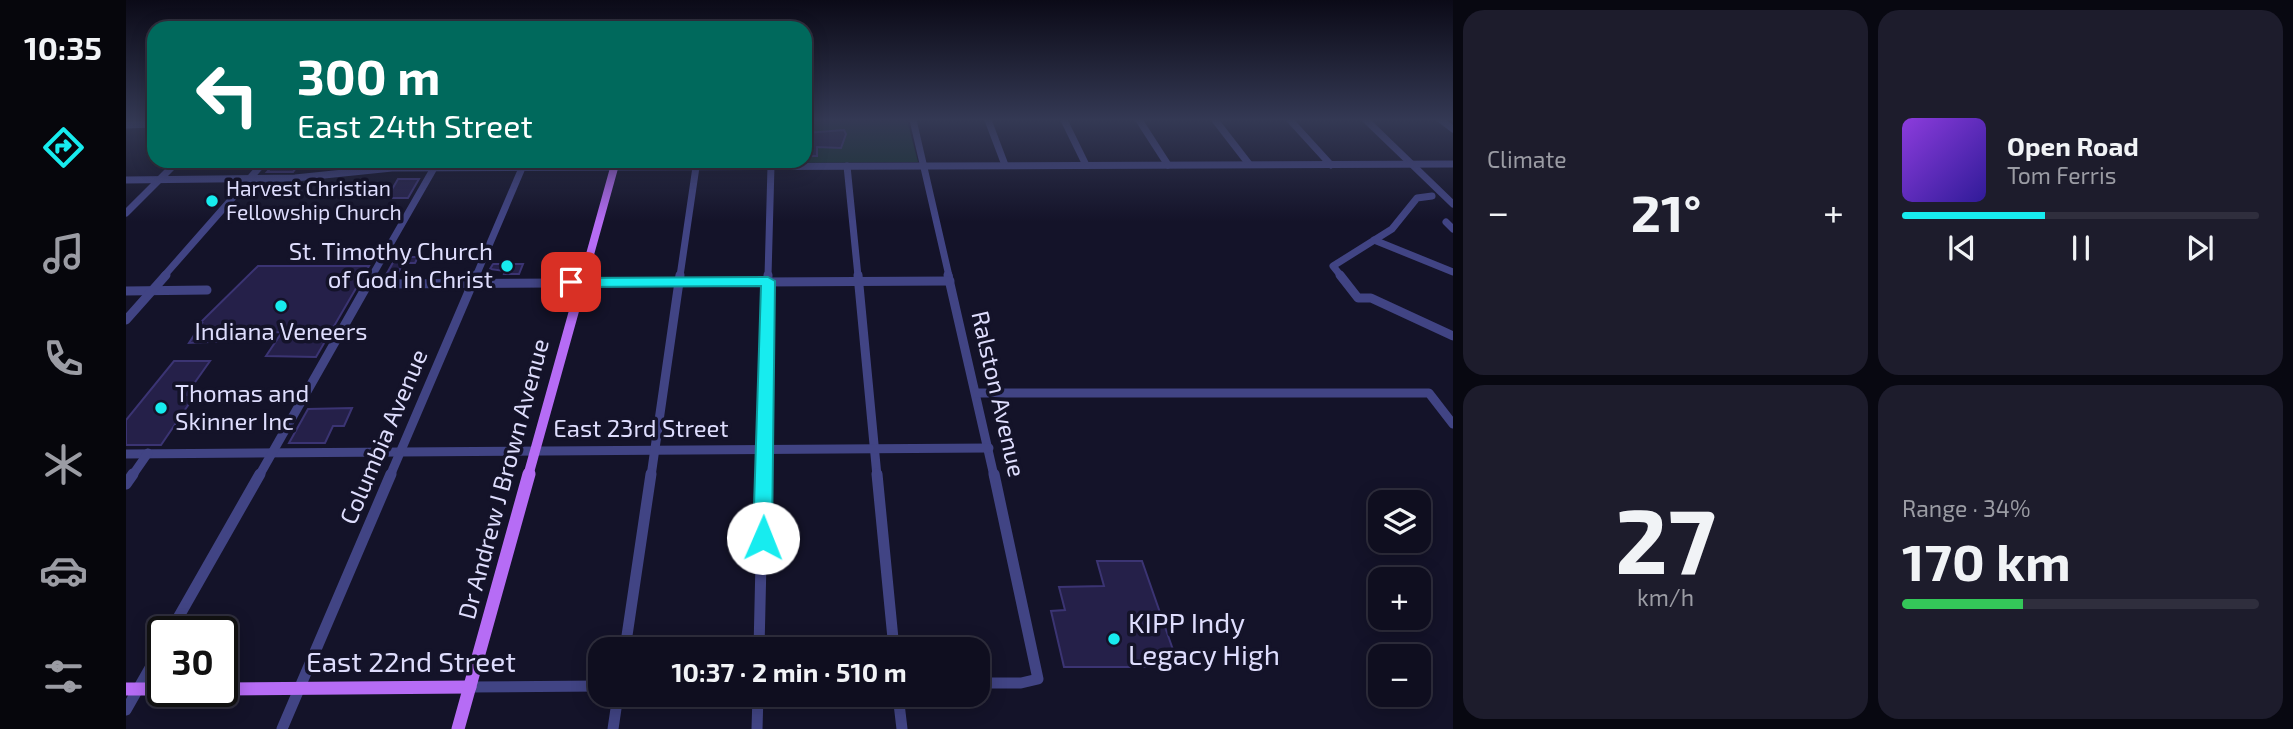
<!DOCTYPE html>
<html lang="en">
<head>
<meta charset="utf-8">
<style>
  :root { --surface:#0f0e1f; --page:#1d1c2c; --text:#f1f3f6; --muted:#9b9ca4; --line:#2f2e3d; --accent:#17ecef }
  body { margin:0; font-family:"Exo 2",sans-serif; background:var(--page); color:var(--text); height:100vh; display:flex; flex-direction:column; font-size:26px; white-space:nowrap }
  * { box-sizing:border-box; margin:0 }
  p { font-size:23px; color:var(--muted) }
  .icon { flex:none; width:38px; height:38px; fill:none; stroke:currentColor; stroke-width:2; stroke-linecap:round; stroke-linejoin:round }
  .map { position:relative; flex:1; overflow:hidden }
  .panel { display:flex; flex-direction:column; gap:10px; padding:10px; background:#080811; width:840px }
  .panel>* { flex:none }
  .banner { position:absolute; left:21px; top:21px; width:665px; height:147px; border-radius:21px; box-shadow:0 4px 18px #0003,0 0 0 2px var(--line); background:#00695c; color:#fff; overflow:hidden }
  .controls { position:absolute; left:1242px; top:490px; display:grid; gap:14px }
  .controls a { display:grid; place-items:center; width:63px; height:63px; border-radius:14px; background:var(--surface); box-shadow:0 4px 18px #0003,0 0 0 2px var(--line); font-size:35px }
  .speed { position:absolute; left:21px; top:616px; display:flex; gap:14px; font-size:35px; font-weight:700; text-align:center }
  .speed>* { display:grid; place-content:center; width:91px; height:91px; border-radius:50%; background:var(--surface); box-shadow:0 4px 18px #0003,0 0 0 2px var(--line); line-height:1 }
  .speed .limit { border:4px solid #111; border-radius:10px; background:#fff; color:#111 }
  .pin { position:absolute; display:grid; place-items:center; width:60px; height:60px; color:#fff; margin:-30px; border-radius:14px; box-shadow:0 4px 10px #0006 }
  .me { position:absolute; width:77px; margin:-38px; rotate:1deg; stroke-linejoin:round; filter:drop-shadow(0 0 5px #0008) }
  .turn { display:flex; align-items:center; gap:24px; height:147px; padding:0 35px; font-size:32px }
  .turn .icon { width:91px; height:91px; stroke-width:2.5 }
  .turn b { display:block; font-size:49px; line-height:60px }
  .big { font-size:52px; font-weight:700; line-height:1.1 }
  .panel .card { flex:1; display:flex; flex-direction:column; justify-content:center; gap:10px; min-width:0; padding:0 24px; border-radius:21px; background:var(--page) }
  .panel .dial { align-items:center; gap:0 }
  .dial b { font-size:91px; line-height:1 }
  .song { display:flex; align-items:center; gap:21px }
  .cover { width:84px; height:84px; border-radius:10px; background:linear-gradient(135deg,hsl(270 70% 55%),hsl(250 70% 35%)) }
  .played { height:7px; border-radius:4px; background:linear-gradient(90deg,var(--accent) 40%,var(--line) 40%) }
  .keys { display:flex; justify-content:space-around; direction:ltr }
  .heat { display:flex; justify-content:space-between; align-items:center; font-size:38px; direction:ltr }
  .charge { height:10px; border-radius:5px; background:linear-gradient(90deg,#34c759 34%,var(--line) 0) }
  .panel .tiles { flex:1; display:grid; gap:10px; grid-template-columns:repeat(2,1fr) }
  .trip { position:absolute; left:462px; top:637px; width:402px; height:70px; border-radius:21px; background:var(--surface); box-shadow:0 4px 18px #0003,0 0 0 2px var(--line); font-weight:700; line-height:70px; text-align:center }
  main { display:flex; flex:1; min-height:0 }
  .tab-bar { display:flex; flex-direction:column; width:126px; justify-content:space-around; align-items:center; background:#06060c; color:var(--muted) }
  .tab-bar .icon { width:49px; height:49px }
  .tab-bar .current { color:var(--accent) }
  .tab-bar b { font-size:32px; color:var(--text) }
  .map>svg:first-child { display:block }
  .green { fill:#16332f }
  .building { fill:#252049; stroke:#3b3473; stroke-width:2 }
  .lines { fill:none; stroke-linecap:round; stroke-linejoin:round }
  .minor-far2 { stroke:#414484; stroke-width:7 }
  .minor-far1 { stroke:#414484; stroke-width:9 }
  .minor { stroke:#414484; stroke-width:11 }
  .major-far2 { stroke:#b66cf5; stroke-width:8 }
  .major-far1 { stroke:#b66cf5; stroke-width:10 }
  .major { stroke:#b66cf5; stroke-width:13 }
  .route { fill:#17ecef; stroke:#0f999b; stroke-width:2 }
  .poi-dot { fill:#17ecef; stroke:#141329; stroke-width:2.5 }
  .labels { text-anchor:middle; stroke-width:7; stroke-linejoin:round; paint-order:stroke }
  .far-poi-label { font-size:21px; fill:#deddfd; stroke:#141329; text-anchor:start }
  .poi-label { font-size:24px; fill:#deddfd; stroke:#141329; text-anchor:end }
  .street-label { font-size:24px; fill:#deddfd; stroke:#141329 }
  .near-poi-label { font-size:28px; fill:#deddfd; stroke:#141329; text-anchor:start }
  .near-street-label { font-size:28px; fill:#deddfd; stroke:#141329 }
</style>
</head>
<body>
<main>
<nav class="tab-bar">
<b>10:35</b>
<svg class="icon current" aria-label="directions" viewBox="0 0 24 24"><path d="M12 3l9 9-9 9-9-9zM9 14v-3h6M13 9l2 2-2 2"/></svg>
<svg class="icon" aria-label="music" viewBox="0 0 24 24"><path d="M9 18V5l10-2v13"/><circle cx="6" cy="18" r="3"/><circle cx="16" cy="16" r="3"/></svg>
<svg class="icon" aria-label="phone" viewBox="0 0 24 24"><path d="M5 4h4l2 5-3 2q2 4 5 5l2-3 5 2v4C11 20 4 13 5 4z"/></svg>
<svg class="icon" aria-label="climate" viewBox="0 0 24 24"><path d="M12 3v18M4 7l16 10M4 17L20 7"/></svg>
<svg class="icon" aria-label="car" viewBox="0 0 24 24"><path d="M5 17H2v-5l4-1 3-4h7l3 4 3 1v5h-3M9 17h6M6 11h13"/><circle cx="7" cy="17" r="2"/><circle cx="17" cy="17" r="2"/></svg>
<svg class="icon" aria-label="filters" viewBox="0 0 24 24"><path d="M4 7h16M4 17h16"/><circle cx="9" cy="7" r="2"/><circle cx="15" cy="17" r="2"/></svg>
</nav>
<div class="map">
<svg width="1327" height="729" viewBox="0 0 1327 729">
  <rect width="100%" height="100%" fill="#141329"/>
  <path class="green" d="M679 120H781L792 162 500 164 496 162 679 161Z"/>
  <g class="building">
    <path d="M718 130 720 134 715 148 691 147V156H679L680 133Z"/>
    <path d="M151 161H175L167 172H141Z"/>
    <path d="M272 179H293L282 198H261Z"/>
    <path d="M270 257H292L289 263H277L271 275H260Z"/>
    <path d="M367 264H397L393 274H378L379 271 364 269Z"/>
    <path d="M132 266H243L190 357 140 356 156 332 134 333 130 340 63 343 76 323H74Z"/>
    <path d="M48 361H84L60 395H69L35 445H0V420Z"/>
    <path d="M226 408 218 426H207L199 443H163L182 409Z"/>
    <path d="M971 561H1016L1053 667H938L925 611 939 610 933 587 978 586Z"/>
  </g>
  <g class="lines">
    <g class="minor-far2">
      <path d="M787 120 823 276"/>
      <path d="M862 120 879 165"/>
      <path d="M938 120 960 165"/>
      <path d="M1013 120 1042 165"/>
      <path d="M1089 120 1123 164"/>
      <path d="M1164 120 1205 165"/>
      <path d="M1240 120 1327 204"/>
      <path d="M1315 120 1327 129"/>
      <path d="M0 125 28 124"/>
      <path d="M721 166 732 276"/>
      <path d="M0 180 169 178 266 168 1327 164"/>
      <path d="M0 213 52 161"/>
      <path d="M1320 222 1327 229"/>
      <path d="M1248 240 1327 272"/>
      <path d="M38 276 139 161"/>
      <path d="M246 276 308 168"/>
      <path d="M350 276 399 161"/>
      <path d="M554 276 570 167"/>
      <path d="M642 276 645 166"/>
      <path d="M1215 276 1207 266 1266 229 1291 198 1306 196"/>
    </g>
    <g class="minor-far1">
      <path d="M732 275 751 476"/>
      <path d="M822 275 868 476"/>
      <path d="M1214 275 1232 298H1245L1327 336"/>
      <path d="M244 284 824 281"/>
      <path d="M0 291 81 290"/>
      <path d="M0 320 40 275"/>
      <path d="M850 393H1303L1327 424"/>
      <path d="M0 454 863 448"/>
      <path d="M6 476 22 453"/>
      <path d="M133 476 247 275"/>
      <path d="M264 476 350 275"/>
      <path d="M525 476 554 275"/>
      <path d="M637 476 642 275"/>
    </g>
    <g class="minor">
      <path d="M751 474 768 649"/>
      <path d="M0 484 7 474"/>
      <path d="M44 632 134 474"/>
      <path d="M499 649 525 474"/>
      <path d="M633 649 637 474"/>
      <path d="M852 683H895L912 679 868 474"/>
      <path d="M344 687 474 686"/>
      <path d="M772 695 776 729"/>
      <path d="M0 710 37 645"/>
      <path d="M156 729 265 474"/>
      <path d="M487 729 492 695"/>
      <path d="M631 729 632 695"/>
    </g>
    <path class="major-far2" d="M458 276 490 161"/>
    <path class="major-far1" d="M402 476 458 275"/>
    <g class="major">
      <path d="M0 689H37"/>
      <path d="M96 689 344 687"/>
      <path d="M332 729 403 474"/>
    </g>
  </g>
  <linearGradient id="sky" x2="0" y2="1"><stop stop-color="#0b0a17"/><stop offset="0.54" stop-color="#343954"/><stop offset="1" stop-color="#343954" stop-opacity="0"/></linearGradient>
  <rect width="1327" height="222" fill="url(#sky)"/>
  <path class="route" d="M642 277 649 281 646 538 643 544 637 547 630 544 627 538 635 286 445 287 438 282 445 278Z"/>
  <g class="poi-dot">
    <circle cx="86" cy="201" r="7"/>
    <circle cx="381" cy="266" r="7"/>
    <circle cx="155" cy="306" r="7"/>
    <circle cx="35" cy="408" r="7"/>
    <circle cx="988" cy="639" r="7"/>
  </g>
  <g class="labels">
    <g class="far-poi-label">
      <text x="100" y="196">Harvest Christian<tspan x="100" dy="24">Fellowship Church</tspan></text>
    </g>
    <g class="poi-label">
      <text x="367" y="260">St. Timothy Church<tspan x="367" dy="28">of God in Christ</tspan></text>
      <text x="155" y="340" text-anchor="middle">Indiana Veneers</text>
      <text x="49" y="402" text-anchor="start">Thomas and<tspan x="49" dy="28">Skinner Inc</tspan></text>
    </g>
    <g class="street-label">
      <text transform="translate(872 394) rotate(77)" y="8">Ralston Avenue</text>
      <text x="515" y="437">East 23rd Street</text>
      <text transform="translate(258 437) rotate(-67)" y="8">Columbia Avenue</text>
      <text transform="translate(378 479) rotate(-75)" y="8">Dr Andrew J Brown Avenue</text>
    </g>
    <g class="near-poi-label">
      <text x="1002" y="633">KIPP Indy<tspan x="1002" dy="32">Legacy High</tspan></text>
    </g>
    <g class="near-street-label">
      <text x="285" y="672">East 22nd Street</text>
    </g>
  </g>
</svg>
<div class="controls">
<a><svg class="icon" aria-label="layers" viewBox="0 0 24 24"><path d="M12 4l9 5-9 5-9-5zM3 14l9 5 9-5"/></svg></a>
<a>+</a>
<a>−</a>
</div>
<div class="speed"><div class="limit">30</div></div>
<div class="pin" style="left:445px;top:282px;background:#d93025"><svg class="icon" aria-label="arrive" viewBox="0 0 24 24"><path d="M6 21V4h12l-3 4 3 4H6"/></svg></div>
<svg class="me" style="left:637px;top:538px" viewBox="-20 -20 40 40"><circle r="19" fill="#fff"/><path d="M0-13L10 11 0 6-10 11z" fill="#17ecef"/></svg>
<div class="trip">10:37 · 2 min · 510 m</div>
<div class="banner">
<div class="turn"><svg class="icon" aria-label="left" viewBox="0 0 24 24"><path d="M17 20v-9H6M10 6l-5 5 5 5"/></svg><div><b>300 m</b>East 24th Street</div></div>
</div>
</div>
<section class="panel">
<div class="tiles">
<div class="card"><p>Climate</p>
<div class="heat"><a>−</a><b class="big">21°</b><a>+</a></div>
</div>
<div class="card">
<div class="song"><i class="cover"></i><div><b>Open Road</b><p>Tom Ferris</p></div></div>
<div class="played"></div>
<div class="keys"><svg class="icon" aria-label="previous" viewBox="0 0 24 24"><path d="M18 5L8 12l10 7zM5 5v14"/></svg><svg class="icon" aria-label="pause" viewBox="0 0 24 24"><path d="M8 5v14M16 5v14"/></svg><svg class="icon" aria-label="next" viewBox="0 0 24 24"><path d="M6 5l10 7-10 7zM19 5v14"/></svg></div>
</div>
<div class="card dial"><b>27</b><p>km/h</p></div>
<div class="card"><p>Range · 34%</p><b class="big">170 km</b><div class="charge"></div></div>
</div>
</section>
</main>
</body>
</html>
